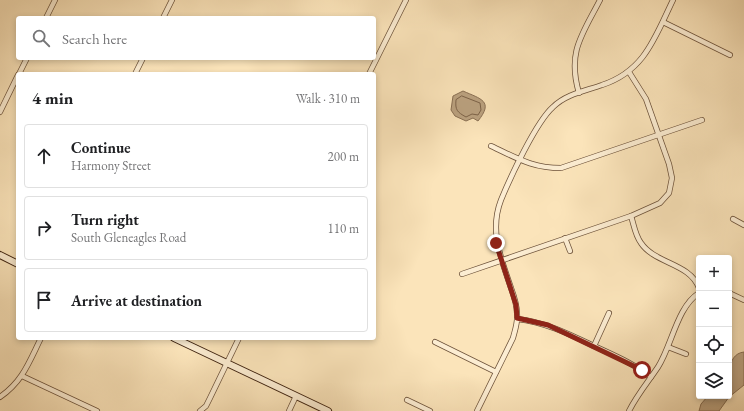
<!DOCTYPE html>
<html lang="en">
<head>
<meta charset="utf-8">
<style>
  :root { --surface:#fff; --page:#f2f2f2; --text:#202124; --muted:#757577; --line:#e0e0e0 }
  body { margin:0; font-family:"EB Garamond",serif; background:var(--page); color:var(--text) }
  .controls { position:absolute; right:12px; bottom:12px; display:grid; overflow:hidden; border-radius:4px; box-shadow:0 2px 6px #0003 }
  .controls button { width:36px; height:36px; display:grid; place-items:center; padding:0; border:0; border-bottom:1px solid var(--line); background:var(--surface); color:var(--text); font:20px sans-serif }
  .stop { position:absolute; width:12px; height:12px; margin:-9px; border:3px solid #8f2418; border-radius:50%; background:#fff }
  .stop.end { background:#8f2418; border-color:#fff; box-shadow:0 1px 4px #0008 }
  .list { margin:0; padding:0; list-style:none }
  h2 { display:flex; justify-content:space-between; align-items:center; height:52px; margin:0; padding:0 16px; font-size:17px }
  h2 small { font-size:13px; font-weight:400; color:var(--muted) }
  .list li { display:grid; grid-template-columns:26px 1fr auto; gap:12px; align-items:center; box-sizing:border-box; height:64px; margin:0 8px 8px; padding:0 8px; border:1px solid var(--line); border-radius:4px }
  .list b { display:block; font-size:15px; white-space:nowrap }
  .list p { margin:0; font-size:13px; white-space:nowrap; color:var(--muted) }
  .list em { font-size:13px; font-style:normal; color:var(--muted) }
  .icon { flex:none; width:22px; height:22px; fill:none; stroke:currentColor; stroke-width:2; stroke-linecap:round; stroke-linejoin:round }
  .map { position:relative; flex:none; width:744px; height:411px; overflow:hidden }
  .search { position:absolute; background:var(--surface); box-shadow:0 2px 6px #0003; left:16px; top:16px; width:360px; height:44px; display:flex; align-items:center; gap:10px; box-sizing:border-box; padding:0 14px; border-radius:4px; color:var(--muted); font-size:15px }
  .panel { position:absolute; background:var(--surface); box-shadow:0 2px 6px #0003; left:16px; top:72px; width:360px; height:268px; border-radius:4px }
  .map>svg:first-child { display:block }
</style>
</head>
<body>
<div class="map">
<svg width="744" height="411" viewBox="0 0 744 411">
  <rect width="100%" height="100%" fill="#fbe4ba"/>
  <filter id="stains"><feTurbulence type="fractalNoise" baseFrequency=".005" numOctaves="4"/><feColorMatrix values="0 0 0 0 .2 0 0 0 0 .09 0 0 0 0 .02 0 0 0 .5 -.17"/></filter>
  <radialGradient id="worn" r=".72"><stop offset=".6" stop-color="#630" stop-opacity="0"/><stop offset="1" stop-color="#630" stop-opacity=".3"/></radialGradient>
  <g fill="#bba280" stroke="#896f53">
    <path d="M463,91C481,99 494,101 478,121L473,118L466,121L455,116L451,110L453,96Z"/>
    <path d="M744,352V385L729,397L719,411H699L701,404L708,396H729C729,383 725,354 744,352Z"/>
  </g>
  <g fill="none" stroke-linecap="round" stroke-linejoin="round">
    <path stroke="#7c6248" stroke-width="1" d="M462,96L480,103L481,110L478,115L472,114L466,117C457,112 455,110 456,100Z"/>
    <defs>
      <g id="street">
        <polyline points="46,18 55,0"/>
        <polyline points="163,18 172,0"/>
        <polyline points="663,22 730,55"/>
        <polyline points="19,74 27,58"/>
        <polyline points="135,74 143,58"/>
        <polyline points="369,74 406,0"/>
        <path d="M579,93C567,52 582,35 600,0"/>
        <polyline points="0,112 18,75"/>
        <path d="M491,146C517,158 532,168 561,168L702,120"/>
        <path d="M631,216C634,225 635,235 641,243C655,264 690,263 699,288"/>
        <polyline points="733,219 744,225"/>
        <polyline points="565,238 570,251"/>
        <polyline points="462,274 631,216 660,203 669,193 672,178 669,164 646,99 629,72"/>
        <polyline points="729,293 744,300"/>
        <path d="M517,319C545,322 569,334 594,346C614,355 634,364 651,377"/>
        <polyline points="435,342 496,372"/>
        <polyline points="594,346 609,313"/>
        <polyline points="668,347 686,354"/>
        <polyline points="22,376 97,411"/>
        <path d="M0,397C23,381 29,362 41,338"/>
        <polyline points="407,400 430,411"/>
        <polyline points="200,411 206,406 210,398 239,338"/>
        <polyline points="289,411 296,396"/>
        <path d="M477,411L513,338C515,330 518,322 517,314C517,305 514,296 511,288C501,258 489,231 501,200C510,178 536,122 553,107C566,94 585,91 602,85C645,71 655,37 673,0"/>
        <path d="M629,411C637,395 648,382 658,367C672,345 677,307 699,293"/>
      </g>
      <g id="secondary">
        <polyline points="0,255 18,264"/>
        <polyline points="174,338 328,411"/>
      </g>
    </defs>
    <use href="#street" stroke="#6d523a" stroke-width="6"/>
    <use href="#secondary" stroke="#3e220f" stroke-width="8"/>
    <use href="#street" stroke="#fcedd2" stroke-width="4.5"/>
    <use href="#secondary" stroke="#fcedd2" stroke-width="6"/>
  </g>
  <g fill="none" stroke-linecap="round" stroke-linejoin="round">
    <polyline stroke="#8f2418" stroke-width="5" points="496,243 516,305 517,318 548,325 642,370"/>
  </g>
  <rect width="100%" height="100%" filter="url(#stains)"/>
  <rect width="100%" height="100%" fill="url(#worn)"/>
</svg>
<div class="controls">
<button>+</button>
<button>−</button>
<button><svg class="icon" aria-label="locate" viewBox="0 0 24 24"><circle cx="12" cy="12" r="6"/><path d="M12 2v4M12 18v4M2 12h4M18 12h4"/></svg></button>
<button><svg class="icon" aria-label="layers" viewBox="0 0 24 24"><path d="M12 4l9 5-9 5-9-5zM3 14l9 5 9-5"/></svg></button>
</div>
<div class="stop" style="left:642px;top:370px"></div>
<div class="stop end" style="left:496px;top:243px"></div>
<div class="search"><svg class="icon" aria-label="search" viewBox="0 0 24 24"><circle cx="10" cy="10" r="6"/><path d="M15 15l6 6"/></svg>Search here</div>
<section class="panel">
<h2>4 min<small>Walk · 310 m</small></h2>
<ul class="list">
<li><svg class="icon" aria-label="ahead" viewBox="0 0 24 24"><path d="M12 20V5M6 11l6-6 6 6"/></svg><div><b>Continue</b><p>Harmony Street</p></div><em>200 m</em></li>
<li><svg class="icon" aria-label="right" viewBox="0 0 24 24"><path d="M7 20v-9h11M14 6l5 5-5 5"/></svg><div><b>Turn right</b><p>South Gleneagles Road</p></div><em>110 m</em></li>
<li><svg class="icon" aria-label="arrive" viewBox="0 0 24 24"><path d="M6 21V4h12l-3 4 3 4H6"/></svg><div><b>Arrive at destination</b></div></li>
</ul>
</section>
</div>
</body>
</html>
